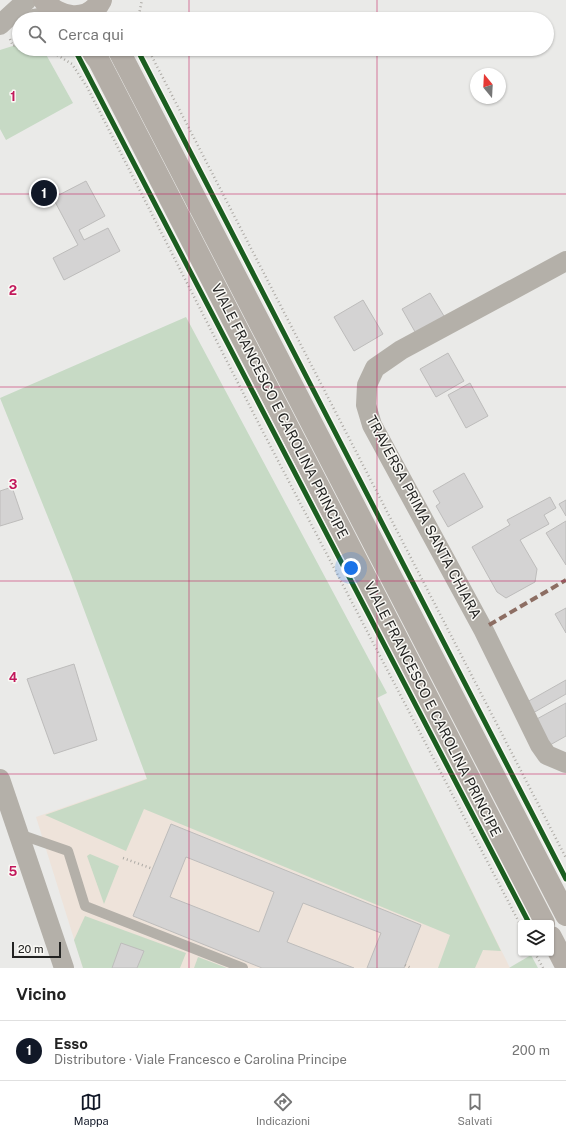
<!DOCTYPE html>
<html lang="it">
<head>
<meta charset="utf-8">
<style>
  :root { --surface:#fff; --page:#f6f6f6; --text:#222; --muted:#767676; --line:#e0e0e0; --accent:#111827 }
  body { margin:0; font-family:"Public Sans",sans-serif; background:var(--page); color:var(--text) }
  .controls { position:absolute; right:12px; bottom:12px; display:grid; overflow:hidden; border-radius:4px; box-shadow:0 1px 3px #0004 }
  .controls button { width:36px; height:36px; display:grid; place-items:center; padding:0; border:0; border-bottom:1px solid var(--line); background:var(--surface); color:var(--text); font:20px sans-serif }
  .compass { position:absolute; left:470px; top:68px; width:36px; height:36px; border-radius:50%; background:var(--surface); box-shadow:0 1px 3px #0004; rotate:342deg }
  .scale { position:absolute; left:12px; bottom:10px; width:49px; box-sizing:border-box; padding-left:4px; border:2px solid #232322; border-top:0; font-size:11px; line-height:14px; white-space:nowrap; color:#232322; -webkit-text-stroke:3px #f9f8f4; paint-order:stroke }
  .you { position:absolute; left:351px; top:568px; width:14px; height:14px; margin:-10px; border:3px solid #fff; border-radius:50%; background:#1a73e8; box-shadow:0 0 0 6px #1a73e833 }
  .badge { display:grid; place-items:center; width:26px; height:26px; border-radius:50%; background:var(--accent); color:#fff; font-size:13px; font-weight:700 }
  .pin { position:absolute; translate:-50% -50%; border:2px solid #fff; box-shadow:0 1px 4px #0006 }
  .list { margin:0; padding:0; list-style:none }
  h2 { display:flex; justify-content:space-between; align-items:center; height:52px; margin:0; padding:0 16px; font-size:17px }
  h2 small { font-size:13px; font-weight:400; color:var(--muted) }
  .list li { display:grid; grid-template-columns:26px 1fr auto; gap:12px; align-items:center; box-sizing:border-box; height:60px; padding:0 16px; border-top:1px solid var(--line) }
  .list b { display:block; font-size:15px; white-space:nowrap }
  .list p { margin:0; font-size:13px; white-space:nowrap; color:var(--muted) }
  .list em { font-size:13px; font-style:normal; color:var(--muted) }
  .icon { flex:none; width:22px; height:22px; fill:none; stroke:currentColor; stroke-width:2; stroke-linecap:round; stroke-linejoin:round }
  .map { position:relative; flex:none; width:566px; height:968px; overflow:hidden }
  .search { position:absolute; background:var(--surface); box-shadow:0 1px 3px #0004; left:12px; right:12px; top:12px; height:44px; display:flex; align-items:center; gap:10px; box-sizing:border-box; padding:0 14px; border-radius:22px; color:var(--muted); font-size:15px }
  .sheet { height:112px; background:var(--surface) }
  nav { display:flex; justify-content:space-around; align-items:center; box-sizing:border-box; height:56px; border-top:1px solid var(--line); background:var(--surface); font-size:11px; color:var(--muted) }
  nav a { display:grid; justify-items:center; gap:2px }
  nav .on { color:var(--accent) }
  .map>svg:first-child { display:block }
</style>
</head>
<body>
<div class="map">
<svg width="566" height="968" viewBox="0 0 566 968">
  <rect width="100%" height="100%" fill="#eaeae8"/>
  <polygon fill="#eee3da" points="377,698 510,968 83,968 36,817"/>
  <g fill="#c7dac5">
    <polygon points="19,44 19,49 43,49 73,103 6,140 0,129 0,50"/>
    <polygon points="186,317 387,693 377,698 501,951 483,950 475,968 438,968 450,935 144,809 126,851 45,815 147,779 70,572 0,398"/>
    <polygon points="90,854 119,866 104,904 87,856"/>
    <polygon points="85,916 186,953 180,968 83,968 74,940"/>
    <polygon points="531,955 538,968 509,968"/>
    <polygon points="198,957 227,968 194,968"/>
  </g>
  <g fill="#d4d3d3" stroke="#bdbcbb" fill-rule="evenodd">
    <polygon points="86,181 105,216 79,230 84,240 108,228 120,251 64,280 53,258 78,245 53,198"/>
    <polygon points="430,293 447,321 418,337 402,309"/>
    <polygon points="363,300 383,334 354,351 334,317"/>
    <polygon points="448,353 464,381 436,397 420,369"/>
    <polygon points="470,383 488,416 466,428 448,395"/>
    <polygon points="464,473 483,507 448,527 436,506 440,503 433,491"/>
    <polygon points="12,487 23,519 0,526 0,491"/>
    <polygon points="550,497 556,508 544,515 549,524 520,540 537,569 535,582 506,598 497,592 472,547 510,525 507,520"/>
    <polygon points="566,500 566,516 559,504"/>
    <polygon points="566,521 566,565 546,533"/>
    <polygon points="566,608 566,633 555,614"/>
    <polygon points="74,664 97,740 54,754 27,679"/>
    <polygon points="566,680 566,694 533,713 527,702"/>
    <polygon points="566,703 566,736 550,745 535,720"/>
    <path d="M171,824L421,925L404,968H367L381,933L303,903L287,942L354,968H262L133,916ZM186,857L274,892L259,932L170,897Z"/>
    <polygon points="121,943 144,951 137,968 112,968"/>
  </g>
  <g fill="none" stroke-linecap="round" stroke-linejoin="round">
    <g stroke="#adaaa5" stroke-width="2.5" stroke-dasharray="1 3" stroke-linecap="butt">
      <polyline points="138,19 142,0"/>
      <polyline points="10,39 13,46 19,44"/>
      <polyline points="47,49 72,64 87,87 262,430 521,926"/>
      <polyline points="148,49 566,858"/>
      <polyline points="123,858 153,869"/>
      <polyline points="535,953 543,968"/>
      <polyline points="405,965 411,968"/>
    </g>
    <polyline stroke="#b4b0a9" stroke-width="10" points="19,834 68,851 85,906 243,968"/>
    <g stroke="#b4b0a9" stroke-width="20">
      <polyline points="33,19 60,14"/>
      <polyline points="0,25 27,0"/>
      <polyline points="566,261 401,350 375,368 367,385 366,405 372,425 484,631 540,745 547,755 566,763"/>
      <polyline points="0,779 64,968"/>
    </g>
    <g stroke="#b4aea7" stroke-width="22">
      <path d="M44,0C57,19 89,24 101,0"/>
      <polyline points="90,49 99,61 544,923"/>
      <polyline points="118,49 566,915"/>
      <polyline points="551,937 566,966"/>
    </g>
    <polyline stroke="#8d6e63" stroke-width="4" stroke-dasharray="8 4" stroke-linecap="butt" points="489,625 566,580"/>
    <defs>
      <g id="cycleway">
        <polyline points="69,49 76,52 529,923"/>
        <polyline points="137,49 566,879"/>
      </g>
    </defs>
    <use href="#cycleway" stroke="#f9f8f4" stroke-width="8"/>
    <use href="#cycleway" stroke="#1b5e20" stroke-width="5"/>
  </g>
  <path fill="none" stroke="#c2185b" stroke-width="1" stroke-opacity="0.55" d="M189,0V19M377,0V19M189,49V968M377,49V968M0,194H566M0,387H566M0,581H566M0,774H566"/>
  <g text-anchor="middle" dominant-baseline="central" stroke-width="3" stroke-linejoin="round" paint-order="stroke">
    <g font-size="14" fill="#232322" stroke="#f9f8f4">
      <text transform="translate(280 411) rotate(63)">VIALE FRANCESCO E CAROLINA PRINCIPE</text>
      <text transform="translate(424 517) rotate(62)">TRAVERSA PRIMA SANTA CHIARA</text>
      <text transform="translate(433 709) rotate(63)">VIALE FRANCESCO E CAROLINA PRINCIPE</text>
    </g>
  </g>
  <g font-size="13" text-anchor="middle" font-weight="bold" fill="#c2185b" stroke="#f9f8f4" stroke-width="3" stroke-linejoin="round" paint-order="stroke">
    <text x="13" y="101">1</text>
    <text x="13" y="295">2</text>
    <text x="13" y="489">3</text>
    <text x="13" y="682">4</text>
    <text x="13" y="876">5</text>
  </g>
</svg>
<div class="controls">
<button><svg class="icon" aria-label="layers" viewBox="0 0 24 24"><path d="M12 4l9 5-9 5-9-5zM3 14l9 5 9-5"/></svg></button>
</div>
<svg class="compass" viewBox="-18 -18 36 36"><path d="M0-13l5 13h-10z" fill="#e53935"/><path d="M0 13l5-13h-10z" fill="#767676"/></svg>
<div class="scale">20 m</div>
<div class="you"></div>
<div class="pin badge" style="left:44px;top:193px">1</div>
<div class="search"><svg class="icon" aria-label="search" viewBox="0 0 24 24"><circle cx="10" cy="10" r="6"/><path d="M15 15l6 6"/></svg>Cerca qui</div>
</div>
<section class="sheet">
<h2>Vicino<small></small></h2>
<ul class="list">
<li><span class="badge">1</span><div><b>Esso</b><p>Distributore · Viale Francesco e Carolina Principe</p></div><em>200 m</em></li>
</ul>
</section>
<nav>
<a class="on"><svg class="icon" aria-label="map" viewBox="0 0 24 24"><path d="M3 6l6-2 6 2 6-2v14l-6 2-6-2-6 2zM9 4v14M15 6v14"/></svg>Mappa</a>
<a><svg class="icon" aria-label="directions" viewBox="0 0 24 24"><path d="M12 3l9 9-9 9-9-9zM9 14v-3h6M13 9l2 2-2 2"/></svg>Indicazioni</a>
<a><svg class="icon" aria-label="saved" viewBox="0 0 24 24"><path d="M7 4h10v16l-5-4-5 4z"/></svg>Salvati</a>
</nav>
</body>
</html>
